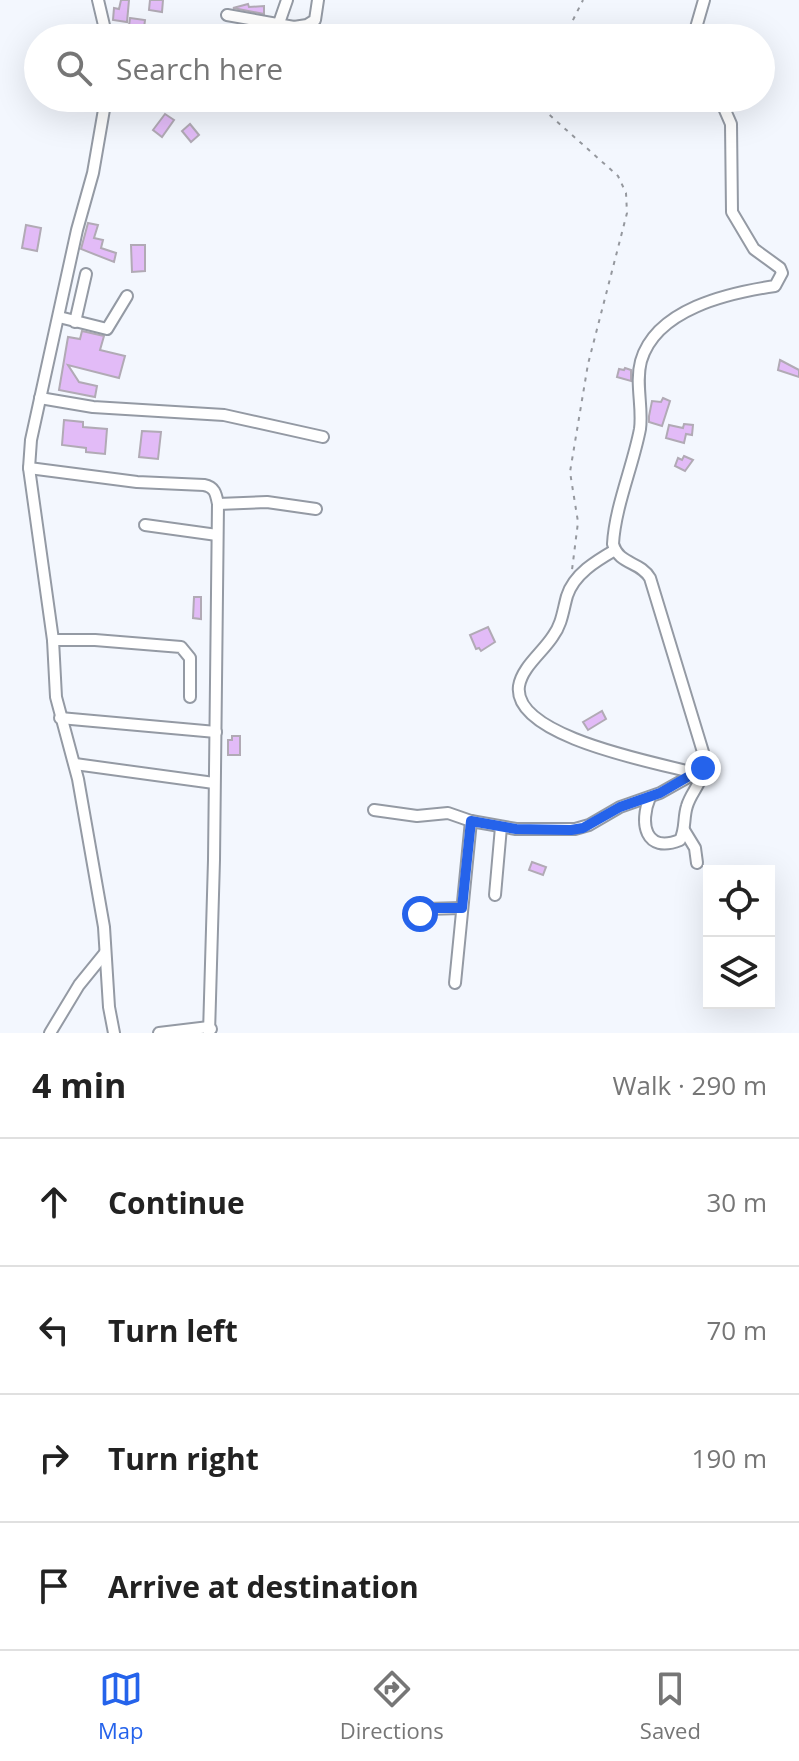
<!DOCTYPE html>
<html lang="en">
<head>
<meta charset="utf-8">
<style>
  :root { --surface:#fff; --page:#f6f6f6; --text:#222; --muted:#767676; --line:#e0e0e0; --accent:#2563eb }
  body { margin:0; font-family:"Open Sans",sans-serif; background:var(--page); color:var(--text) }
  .controls { position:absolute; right:24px; bottom:24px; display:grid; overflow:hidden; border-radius:0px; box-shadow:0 8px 32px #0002 }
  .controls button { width:72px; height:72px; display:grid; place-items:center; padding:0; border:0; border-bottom:2px solid var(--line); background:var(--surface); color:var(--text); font:40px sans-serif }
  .stop { position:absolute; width:24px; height:24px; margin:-18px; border:6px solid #2563eb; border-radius:50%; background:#fff }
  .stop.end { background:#2563eb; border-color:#fff; box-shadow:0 2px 8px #0008 }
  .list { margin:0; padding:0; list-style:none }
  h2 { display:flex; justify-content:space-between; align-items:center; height:104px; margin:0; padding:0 32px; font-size:34px }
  h2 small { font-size:26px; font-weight:400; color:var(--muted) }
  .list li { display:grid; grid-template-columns:52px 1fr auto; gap:24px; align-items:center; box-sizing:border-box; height:128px; padding:0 32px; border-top:2px solid var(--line) }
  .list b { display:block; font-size:30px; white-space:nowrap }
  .list em { font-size:26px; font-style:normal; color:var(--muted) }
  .icon { flex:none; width:44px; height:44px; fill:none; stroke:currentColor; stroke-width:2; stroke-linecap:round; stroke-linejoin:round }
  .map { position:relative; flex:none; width:799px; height:1033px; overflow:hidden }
  .search { position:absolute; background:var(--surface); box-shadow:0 8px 32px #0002; left:24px; right:24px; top:24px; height:88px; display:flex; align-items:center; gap:20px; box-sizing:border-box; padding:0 28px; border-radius:44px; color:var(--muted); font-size:30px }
  .sheet { height:616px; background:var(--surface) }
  nav { display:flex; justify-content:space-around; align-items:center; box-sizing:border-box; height:112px; border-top:2px solid var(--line); background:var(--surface); font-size:22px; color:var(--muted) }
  nav a { display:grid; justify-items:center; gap:4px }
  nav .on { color:var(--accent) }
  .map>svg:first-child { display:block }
</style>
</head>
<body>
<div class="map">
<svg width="799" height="1033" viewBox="0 0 799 1033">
  <rect width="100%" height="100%" fill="#f3f7fe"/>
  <g fill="#e2bbf7" stroke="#b1aab5" stroke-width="2">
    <polygon points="121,0 129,0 127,22 113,20 114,8 119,9"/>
    <polygon points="150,0 163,0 162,12 149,10"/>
    <polygon points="248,4 249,7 264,6 264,14 233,8"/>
    <polygon points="130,18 145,20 143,36 128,33"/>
    <polygon points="253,28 277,32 276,36 271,35 271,38 252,36"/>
    <polygon points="139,98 171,98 168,109"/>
    <polygon points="165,114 174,120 162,137 153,130"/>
    <polygon points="190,124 199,135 191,142 182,131"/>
    <polygon points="88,223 98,225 94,238 103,240 101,248 116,253 114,262 81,249"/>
    <polygon points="26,225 41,228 37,251 22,248"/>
    <polygon points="131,245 145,245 145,271 132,272"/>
    <polygon points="82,331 104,336 100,350 125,356 119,378 68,365 79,382 97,386 95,397 59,390 68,337 80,339"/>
    <polygon points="780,360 799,370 799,377 778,370"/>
    <polygon points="625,368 631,370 631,381 617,377 619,369 624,370"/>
    <polygon points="663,398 670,401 662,426 649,422 649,416 652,401 661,402"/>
    <polygon points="64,420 83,422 83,427 107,429 105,454 86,452 86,448 62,445"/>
    <polygon points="684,424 693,425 692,435 686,434 684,443 666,438 669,425 683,428"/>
    <polygon points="142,431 161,432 158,459 139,457"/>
    <polygon points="684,456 693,460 685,471 675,466 678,458 682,460"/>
    <polygon points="194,597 201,597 201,619 193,618"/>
    <polygon points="488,627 495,642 481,651 479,648 476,649 470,635"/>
    <polygon points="602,711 606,719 588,730 583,722"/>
    <polygon points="232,736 240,736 240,755 228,755 228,740 232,740"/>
    <polygon points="532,862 546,867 543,875 529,870"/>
  </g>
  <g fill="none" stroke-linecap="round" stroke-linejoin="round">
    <defs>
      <g id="minor">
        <polyline points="98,0 107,38"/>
        <polyline points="227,15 294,27 307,25 315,20 318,0"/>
        <polyline points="279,23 287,0"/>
        <polyline points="693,38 704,0"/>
        <polyline points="106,98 93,173 77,230 31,440 29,468 53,640 56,697 78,779 104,927 109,1007 114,1033"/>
        <polyline points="59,317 107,329 127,296"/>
        <polyline points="75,322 86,274"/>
        <polyline points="40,398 93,407 224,415 323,437"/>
        <path d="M29,468L137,482L204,485C215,487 216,494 218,504L214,860L209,1033"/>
        <polyline points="218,504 267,502 316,509"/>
        <polyline points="145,525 217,535"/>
        <path d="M615,550C596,561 574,574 567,596C563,610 562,624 553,636C543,652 522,667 519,686C512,737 658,763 695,773"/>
        <polyline points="53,640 95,640 181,647 190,658 190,697"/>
        <polyline points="60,718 216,732"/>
        <polyline points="75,764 214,783"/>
        <path d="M650,797C639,823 645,854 680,840C686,829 683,818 687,806C691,792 702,784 703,768"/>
        <path d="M374,810L417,816L448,813L471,821L516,829H575L589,825L620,807L660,793L701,770L705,765L703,752L650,578C640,561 619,565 613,544C615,507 633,466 640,429C643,407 635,383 641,361C656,309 728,293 775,286L782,273L780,268L754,249L732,212L731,124L724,108L715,98"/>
        <polyline points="684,830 695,848 697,863"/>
        <polyline points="495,895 501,827"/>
        <polyline points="418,923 420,914 425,909 462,908"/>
        <polyline points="455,983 471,821"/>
        <polyline points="50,1033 79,985 105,953"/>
        <polyline points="159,1033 209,1027 211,1029"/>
      </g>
    </defs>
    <use href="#minor" stroke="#949aa4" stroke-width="14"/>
    <g stroke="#95989e" stroke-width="2" stroke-dasharray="4 6" stroke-linecap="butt">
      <polyline points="564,38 583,0"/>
      <polyline points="541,98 544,110 618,176 626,193 627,213 588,364 570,472 578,522 572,570"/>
    </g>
    <use href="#minor" stroke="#fff" stroke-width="10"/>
  </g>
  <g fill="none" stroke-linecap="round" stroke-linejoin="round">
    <polyline stroke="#2563eb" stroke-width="10" points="420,914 428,908 462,908 471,821 516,829 571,830 583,828 620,807 660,793 703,768"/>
  </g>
</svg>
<div class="controls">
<button><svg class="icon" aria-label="locate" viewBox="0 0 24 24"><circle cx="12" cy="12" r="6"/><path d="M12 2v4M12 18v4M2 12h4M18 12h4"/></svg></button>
<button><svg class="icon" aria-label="layers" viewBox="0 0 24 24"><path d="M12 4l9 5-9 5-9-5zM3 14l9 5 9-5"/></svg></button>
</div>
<div class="stop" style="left:420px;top:914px"></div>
<div class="stop end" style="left:703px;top:768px"></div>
<div class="search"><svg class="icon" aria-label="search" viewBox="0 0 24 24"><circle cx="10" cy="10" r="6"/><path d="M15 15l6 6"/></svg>Search here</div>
</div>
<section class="sheet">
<h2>4 min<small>Walk · 290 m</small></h2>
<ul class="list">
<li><svg class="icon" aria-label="ahead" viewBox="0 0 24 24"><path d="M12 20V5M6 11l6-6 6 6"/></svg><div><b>Continue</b></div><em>30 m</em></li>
<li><svg class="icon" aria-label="left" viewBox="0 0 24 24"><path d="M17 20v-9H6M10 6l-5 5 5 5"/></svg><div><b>Turn left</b></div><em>70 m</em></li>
<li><svg class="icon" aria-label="right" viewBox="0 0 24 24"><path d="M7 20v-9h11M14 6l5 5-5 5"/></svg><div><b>Turn right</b></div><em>190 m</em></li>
<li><svg class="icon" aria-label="arrive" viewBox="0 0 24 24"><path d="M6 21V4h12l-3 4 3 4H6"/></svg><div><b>Arrive at destination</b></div></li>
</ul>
</section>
<nav>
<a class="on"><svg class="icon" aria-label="map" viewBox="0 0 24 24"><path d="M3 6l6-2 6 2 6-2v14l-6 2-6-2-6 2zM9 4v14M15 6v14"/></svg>Map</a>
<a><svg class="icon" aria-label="directions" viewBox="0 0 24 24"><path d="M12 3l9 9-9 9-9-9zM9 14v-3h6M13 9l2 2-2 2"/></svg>Directions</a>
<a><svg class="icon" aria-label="saved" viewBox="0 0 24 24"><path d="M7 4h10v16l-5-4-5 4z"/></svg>Saved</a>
</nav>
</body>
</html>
